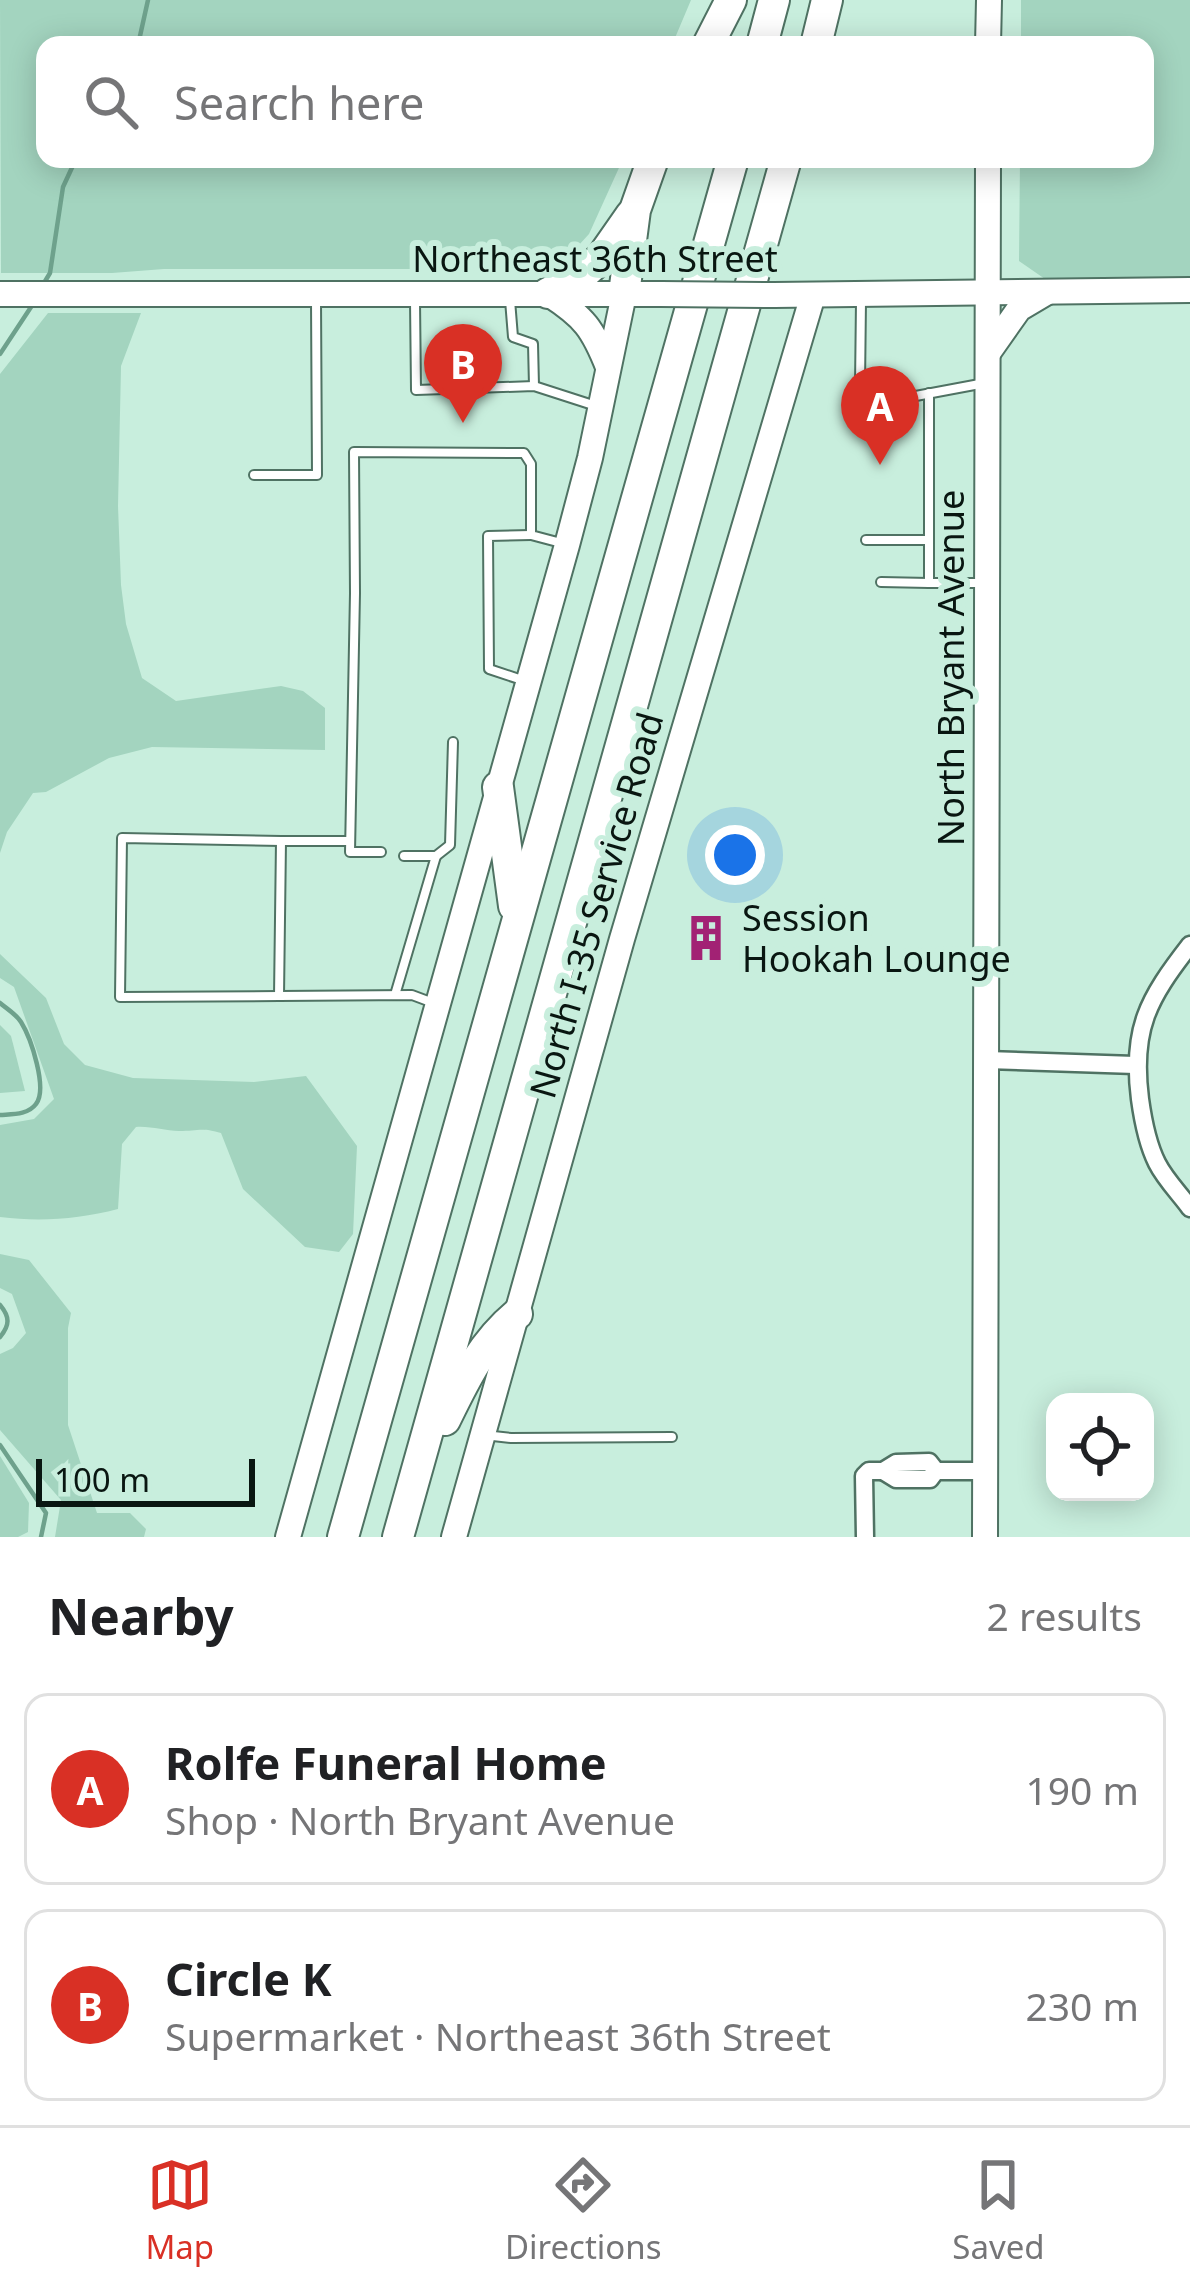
<!DOCTYPE html>
<html lang="en">
<head>
<meta charset="utf-8">
<style>
  :root { --surface:#fff; --page:#f6f6f6; --text:#202124; --muted:#757577; --line:#e0e0e0; --accent:#d93025 }
  body { margin:0; font-family:"Noto Sans",sans-serif; background:var(--page); color:var(--text) }
  .controls { position:absolute; right:36px; bottom:36px; display:grid; overflow:hidden; border-radius:24px; box-shadow:0 6px 30px #0003 }
  .controls button { width:108px; height:108px; display:grid; place-items:center; padding:0; border:0; border-bottom:3px solid var(--line); background:var(--surface); color:var(--text); font:60px sans-serif }
  .scale { position:absolute; left:36px; bottom:30px; width:219px; box-sizing:border-box; padding-left:12px; border:6px solid #091611; border-top:0; font-size:33px; line-height:42px; white-space:nowrap; color:#091611; -webkit-text-stroke:9px #c8eedd; paint-order:stroke }
  .you { position:absolute; left:735px; top:855px; width:42px; height:42px; margin:-30px; border:9px solid #fff; border-radius:50%; background:#1a73e8; box-shadow:0 0 0 18px #1a73e833 }
  .badge { display:grid; place-items:center; width:78px; height:78px; border-radius:50%; background:var(--accent); color:#fff; font-size:39px; font-weight:700 }
  .pin { position:absolute; translate:-50% -99px; filter:drop-shadow(0 3px 6px #0008) }
  .pin::after { content:''; position:absolute; top:63px; width:42px; height:36px; background:inherit; clip-path:polygon(0 0,100% 0,50% 100%) }
  .list { margin:0; padding:0; list-style:none }
  h2 { display:flex; justify-content:space-between; align-items:center; height:156px; margin:0; padding:0 48px; font-size:51px }
  h2 small { font-size:39px; font-weight:400; color:var(--muted) }
  .list li { display:grid; grid-template-columns:78px 1fr auto; gap:36px; align-items:center; box-sizing:border-box; height:192px; margin:0 24px 24px; padding:0 24px; border:3px solid var(--line); border-radius:24px }
  .list b { display:block; font-size:45px; white-space:nowrap }
  .list p { margin:0; font-size:39px; white-space:nowrap; color:var(--muted) }
  .list em { font-size:39px; font-style:normal; color:var(--muted) }
  .icon { flex:none; width:66px; height:66px; fill:none; stroke:currentColor; stroke-width:2; stroke-linecap:round; stroke-linejoin:round }
  .map { position:relative; flex:none; width:1190px; height:1537px; overflow:hidden }
  .search { position:absolute; background:var(--surface); box-shadow:0 6px 30px #0003; left:36px; right:36px; top:36px; height:132px; display:flex; align-items:center; gap:30px; box-sizing:border-box; padding:0 42px; border-radius:24px; color:var(--muted); font-size:45px }
  .sheet { height:588px; background:var(--surface) }
  nav { display:flex; justify-content:space-around; align-items:center; box-sizing:border-box; height:168px; border-top:3px solid var(--line); background:var(--surface); font-size:33px; color:var(--muted) }
  nav a { display:grid; justify-items:center; gap:6px }
  nav .on { color:var(--accent) }
  .map>svg:first-child { display:block }
</style>
</head>
<body>
<div class="map">
<svg width="1190" height="1537" viewBox="0 0 1190 1537">
  <rect width="100%" height="100%" fill="#c8eedd"/>
  <g fill="#a3d4bf">
    <polygon points="0,0 691,0 672,45 45,45 45,159 623,159 589,234 578,246 559,258 452,260 450,269 164,269 112,273 1,273"/>
    <polygon points="1021,0 1190,0 1190,277 1045,279 1019,261 1020,159 1145,159 1145,45 1021,45"/>
    <polygon points="48,313 141,313 121,366 118,506 121,585 126,624 142,678 176,701 281,686 303,691 325,708 325,750 152,747 109,758 46,792 33,793 7,832 0,853 0,374"/>
    <path d="M0,954L46,998L64,1044L85,1065L133,1078L254,1082L306,1076L357,1146L353,1234L339,1252L305,1247L243,1189L221,1133C202,1127 197,1131 179,1131C165,1131 151,1126 136,1127L122,1144L118,1209C79,1219 41,1222 0,1217V1125L34,1119L54,1099L14,987L0,978Z"/>
    <polygon points="0,1025 11,1036 25,1091 0,1093"/>
    <polygon points="0,1254 29,1260 71,1313 68,1328 68,1425 97,1513 130,1513 146,1529 144,1537 55,1537 61,1500 0,1430 0,1354 13,1348 26,1333 12,1294 0,1288"/>
    <polygon points="0,1456 29,1503 28,1532 18,1537 0,1537"/>
  </g>
  <g fill="none" stroke-linecap="round" stroke-linejoin="round">
    <g stroke="#6ea18c" stroke-width="4.5">
      <polyline points="138,45 148,0"/>
      <polyline points="44,283 50,273 63,187 76,159"/>
      <polyline points="0,354 33,304"/>
      <path d="M0,1003C7,1009 16,1014 21,1022C31,1038 48,1089 36,1104C28,1115 12,1114 0,1115"/>
      <path d="M0,1305C10,1317 10,1325 0,1337"/>
      <polyline points="0,1445 46,1513 41,1537"/>
    </g>
    <defs>
      <g id="lane">
        <polyline points="510,300 513,337 533,344 534,386"/>
        <polyline points="415,301 416,390 534,386 596,406"/>
        <path d="M861,301L860,385C867,399 873,401 889,401L985,383"/>
        <polyline points="929,393 929,583 984,583"/>
        <polyline points="254,475 317,475 316,300"/>
        <polyline points="866,540 929,540"/>
        <polyline points="881,582 929,583"/>
        <polyline points="525,681 489,669 488,536 531,535"/>
        <polyline points="350,841 281,841 279,996 412,995 436,1004"/>
        <polyline points="381,852 350,852 355,593 354,452 524,453 531,464 531,535 565,544"/>
        <polyline points="404,856 436,856 450,845 453,742"/>
        <polyline points="395,995 436,856"/>
        <polyline points="279,996 120,997 122,838 281,841"/>
        <polyline points="484,1435 511,1438 672,1437"/>
      </g>
      <g id="street">
        <path d="M1190,945C1148,999 1131,1029 1140,1099C1143,1121 1147,1143 1157,1163C1165,1179 1179,1193 1190,1208"/>
        <polyline points="987,1060 1135,1065"/>
        <polyline points="883,1471 896,1479 930,1479 936,1471 985,1471"/>
        <polyline points="865,1537 864,1476 869,1471 883,1471 896,1463 929,1462 936,1471"/>
      </g>
      <g id="secondary">
        <polyline points="988,45 989,0"/>
        <polyline points="0,294 661,294"/>
        <path d="M550,295C584,317 593,329 608,367"/>
        <polyline points="774,295 1190,290"/>
        <polyline points="988,353 1019,309 1046,293"/>
        <polyline points="288,1537 567,545 590,458 624,294"/>
        <polyline points="454,1537 622,939 813,295"/>
        <polyline points="985,1537 988,159"/>
      </g>
      <g id="highway">
        <polyline points="708,45 731,0"/>
        <polyline points="762,45 774,0"/>
        <polyline points="816,45 827,0"/>
        <polyline points="548,293 581,276 601,258 631,215"/>
        <polyline points="624,294 635,210 653,159"/>
        <polyline points="498,787 514,906"/>
        <path d="M445,1420C465,1379 482,1343 517,1314"/>
        <polyline points="343,1537 733,159"/>
        <polyline points="398,1537 786,159"/>
      </g>
    </defs>
    <use href="#lane" stroke="#4f7263" stroke-width="12"/>
    <use href="#street" stroke="#4f7263" stroke-width="21"/>
    <use href="#secondary" stroke="#4f7263" stroke-width="28"/>
    <use href="#highway" stroke="#4f7263" stroke-width="34"/>
    <use href="#lane" stroke="#fff" stroke-width="8"/>
    <use href="#street" stroke="#fff" stroke-width="16"/>
    <use href="#secondary" stroke="#fff" stroke-width="24"/>
    <use href="#highway" stroke="#fff" stroke-width="30"/>
    <defs>
      <polyline id="secondary-bridge" points="661,294 774,295"/>
    </defs>
    <use href="#secondary-bridge" stroke="#4f7263" stroke-width="28" stroke-linecap="butt"/>
    <use href="#secondary-bridge" stroke="#fff" stroke-width="24"/>
  </g>
  <defs>
    <symbol id="building-bare" viewBox="-9 -9 18 18"><path d="M-4-6H4V6H1V3H-1V6H-4ZM-2.5-4.3h1.7v1.8h-1.7ZM.8-4.3h1.7v1.8H.8ZM-2.5-1h1.7V.8h-1.7ZM.8-1h1.7V.8H.8Z" fill="#a22274" stroke="#c8eedd" stroke-width="2.5" paint-order="stroke"/></symbol>
  </defs>
  <g fill-rule="evenodd">
    <use href="#building-bare" x="673" y="905" width="66" height="66"/>
  </g>
  <g text-anchor="middle" dominant-baseline="central" stroke-width="12" stroke-linejoin="round" paint-order="stroke">
    <g font-size="36" fill="#091611" stroke="#c8eedd">
      <text x="595" y="258">Northeast 36th Street</text>
      <text transform="translate(950 668) rotate(-90)">North Bryant Avenue</text>
      <text transform="translate(596 905) rotate(-74)">North I-35 Service Road</text>
    </g>
    <g font-size="36" fill="#091611" stroke="#c8eedd" text-anchor="start">
      <text x="742" y="917">Session<tspan x="742" dy="41">Hookah Lounge</tspan></text>
    </g>
  </g>
</svg>
<div class="controls">
<button><svg class="icon" aria-label="locate" viewBox="0 0 24 24"><circle cx="12" cy="12" r="6"/><path d="M12 2v4M12 18v4M2 12h4M18 12h4"/></svg></button>
</div>
<div class="scale">100 m</div>
<div class="you"></div>
<div class="pin badge" style="left:880px;top:465px">A</div>
<div class="pin badge" style="left:463px;top:423px">B</div>
<div class="search"><svg class="icon" aria-label="search" viewBox="0 0 24 24"><circle cx="10" cy="10" r="6"/><path d="M15 15l6 6"/></svg>Search here</div>
</div>
<section class="sheet">
<h2>Nearby<small>2 results</small></h2>
<ul class="list">
<li><span class="badge">A</span><div><b>Rolfe Funeral Home</b><p>Shop · North Bryant Avenue</p></div><em>190 m</em></li>
<li><span class="badge">B</span><div><b>Circle K</b><p>Supermarket · Northeast 36th Street</p></div><em>230 m</em></li>
</ul>
</section>
<nav>
<a class="on"><svg class="icon" aria-label="map" viewBox="0 0 24 24"><path d="M3 6l6-2 6 2 6-2v14l-6 2-6-2-6 2zM9 4v14M15 6v14"/></svg>Map</a>
<a><svg class="icon" aria-label="directions" viewBox="0 0 24 24"><path d="M12 3l9 9-9 9-9-9zM9 14v-3h6M13 9l2 2-2 2"/></svg>Directions</a>
<a><svg class="icon" aria-label="saved" viewBox="0 0 24 24"><path d="M7 4h10v16l-5-4-5 4z"/></svg>Saved</a>
</nav>
</body>
</html>
